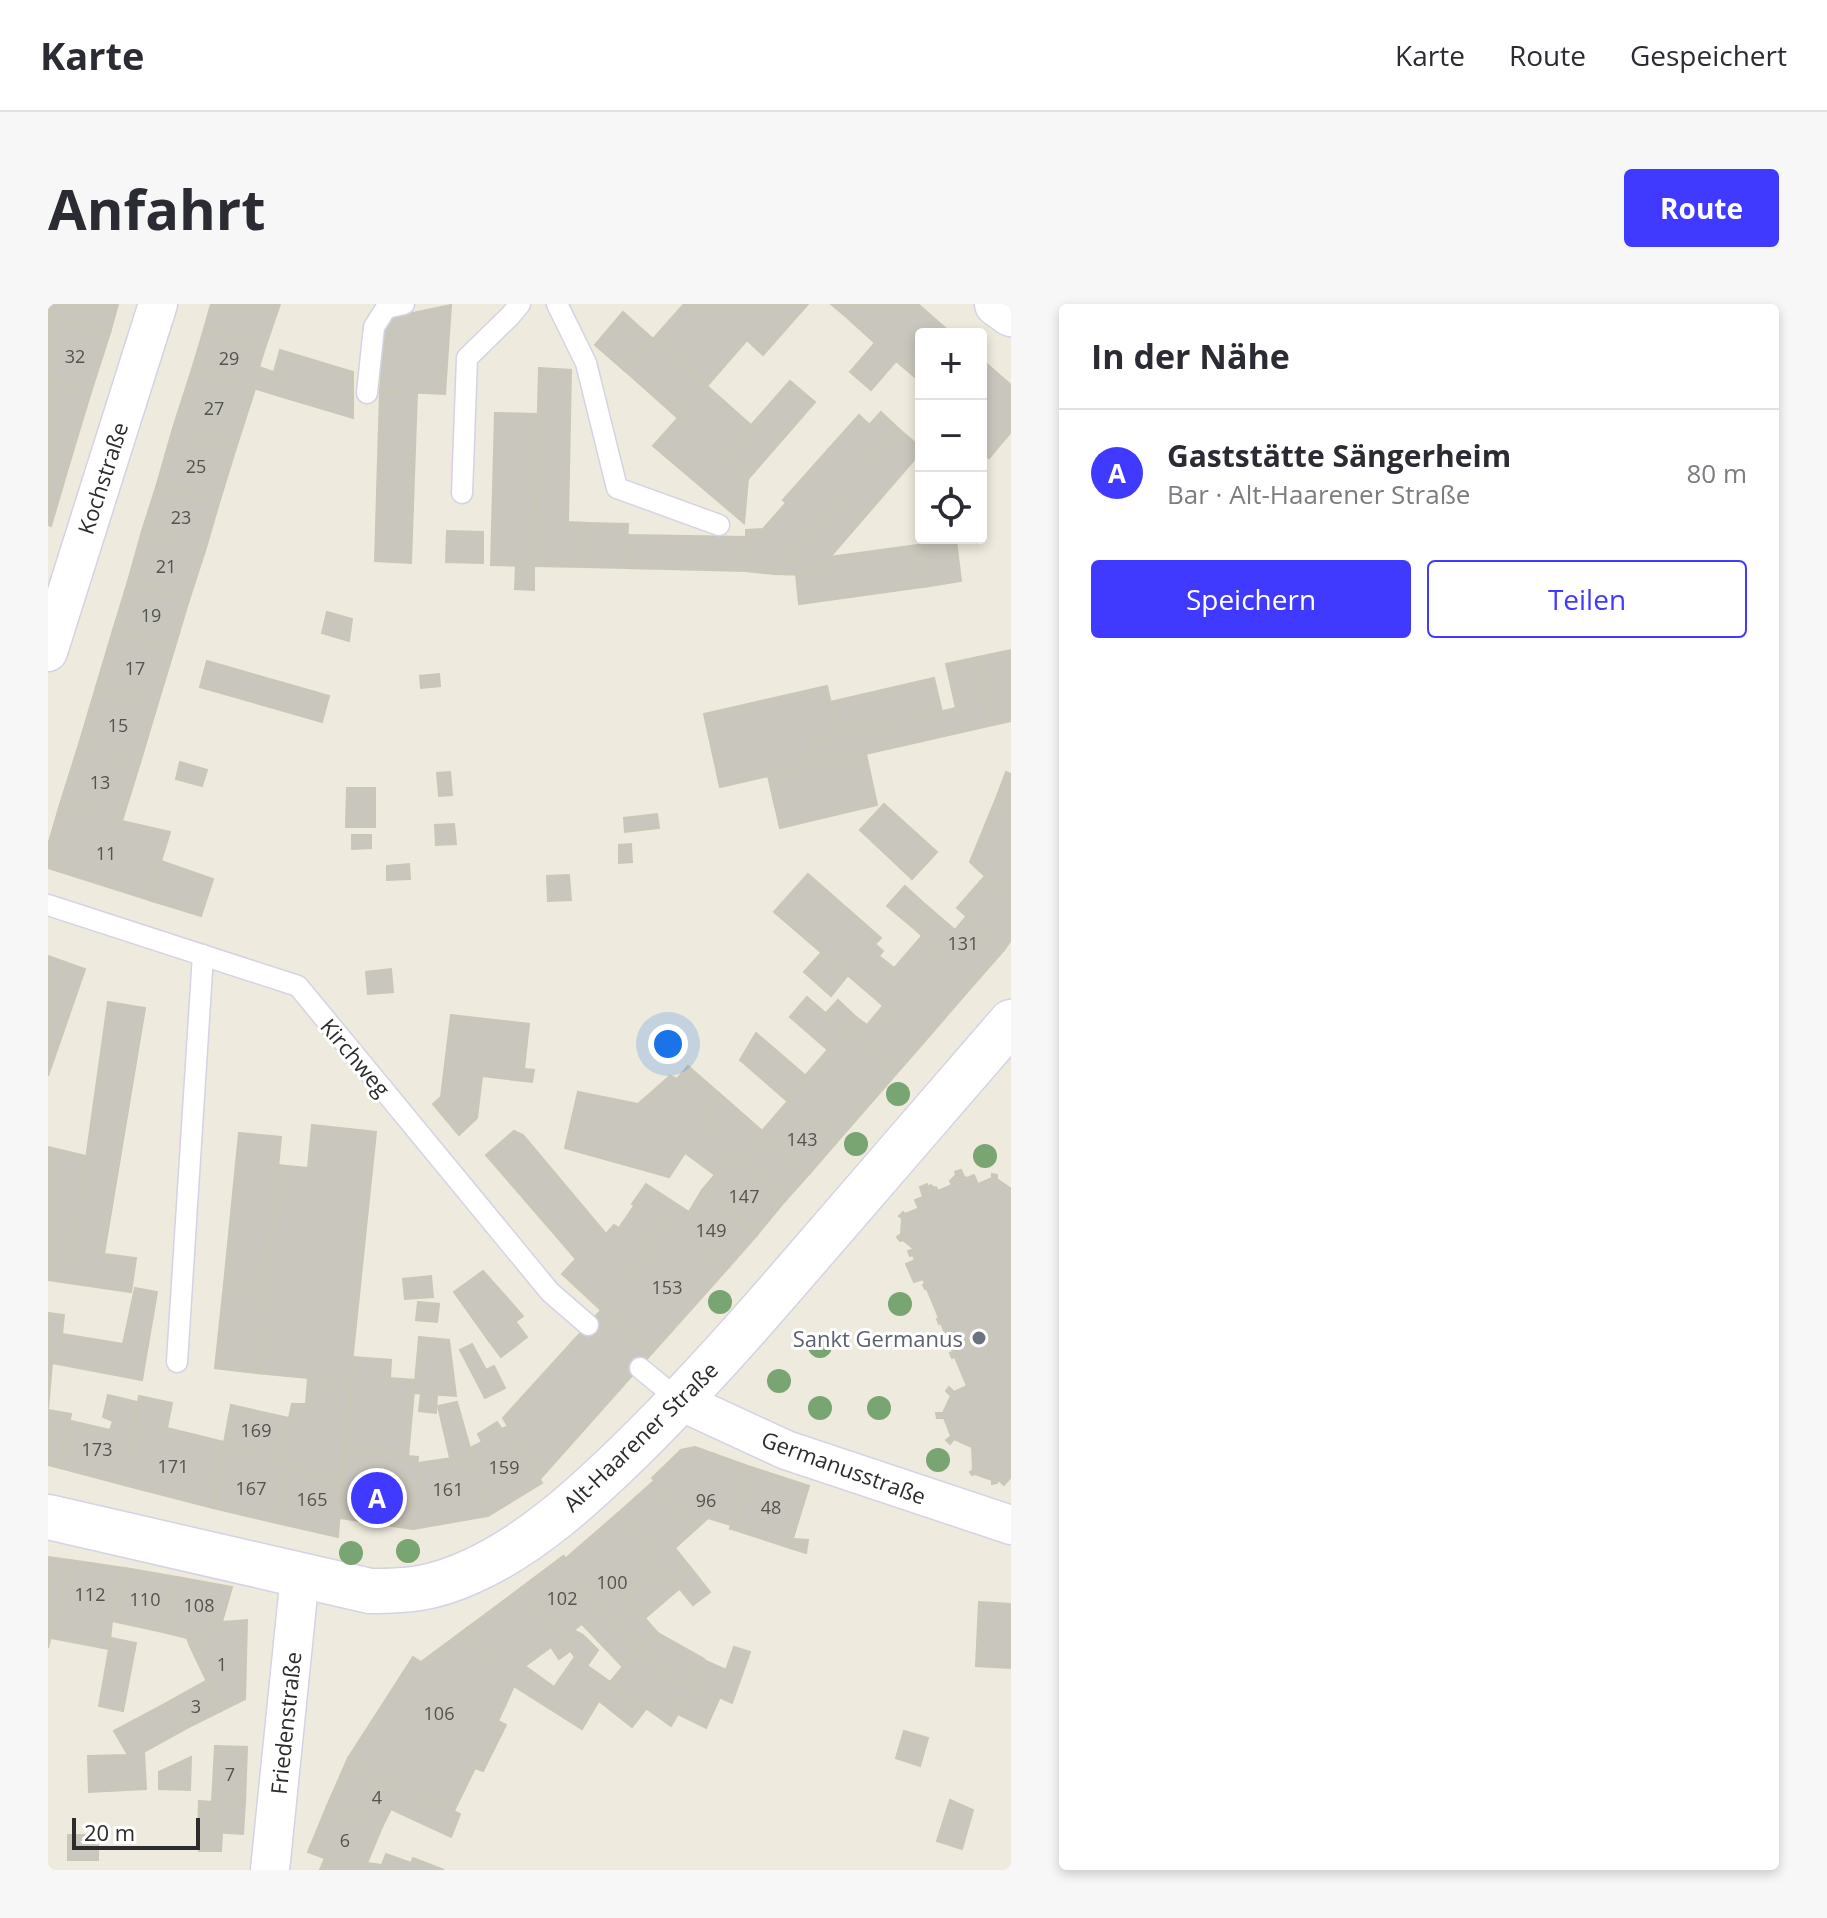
<!DOCTYPE html>
<html lang="de">
<head>
<meta charset="utf-8">
<style>
  :root { --surface:#fff; --page:#f7f7f7; --text:#2b2b33; --muted:#7c7c81; --line:#e1e1e2; --accent:#4039ff }
  body { margin:0; font-family:"Open Sans",sans-serif; background:var(--page); color:var(--text) }
  .controls { position:absolute; right:24px; top:24px; display:grid; overflow:hidden; border-radius:8px; box-shadow:0 4px 12px #0003 }
  .controls button { width:72px; height:72px; display:grid; place-items:center; padding:0; border:0; border-bottom:2px solid var(--line); background:var(--surface); color:var(--text); font:40px sans-serif }
  .scale { position:absolute; left:24px; bottom:20px; width:128px; box-sizing:border-box; padding-left:8px; border:4px solid #2c2c2c; border-top:0; font-size:22px; line-height:28px; white-space:nowrap; color:#2c2c2c; -webkit-text-stroke:6px #fff; paint-order:stroke }
  .you { position:absolute; left:620px; top:740px; width:28px; height:28px; margin:-20px; border:6px solid #fff; border-radius:50%; background:#1a73e8; box-shadow:0 0 0 12px #1a73e833 }
  .badge { display:grid; place-items:center; width:52px; height:52px; border-radius:50%; background:var(--accent); color:#fff; font-size:26px; font-weight:700 }
  .pin { position:absolute; translate:-50% -50%; border:4px solid #fff; box-shadow:0 2px 8px #0006 }
  .list { margin:0; padding:0; list-style:none }
  h2 { display:flex; justify-content:space-between; align-items:center; height:104px; margin:0; padding:0 32px; font-size:34px }
  h2 small { font-size:26px; font-weight:400; color:var(--muted) }
  .list li { display:grid; grid-template-columns:52px 1fr auto; gap:24px; align-items:center; box-sizing:border-box; height:128px; padding:0 32px; border-top:2px solid var(--line) }
  .list b { display:block; font-size:30px; white-space:nowrap }
  .list p { margin:0; font-size:26px; white-space:nowrap; color:var(--muted) }
  .list em { font-size:26px; font-style:normal; color:var(--muted) }
  .actions { display:flex; gap:16px; padding:24px 32px }
  .actions a { flex:1; padding:18px 0; border:2px solid var(--accent); border-radius:8px; text-align:center; font-size:28px; color:var(--accent) }
  .actions .main { background:var(--accent); color:#fff }
  .icon { flex:none; width:44px; height:44px; fill:none; stroke:currentColor; stroke-width:2; stroke-linecap:round; stroke-linejoin:round }
  .map { position:relative; flex:none; width:963px; height:1566px; overflow:hidden; border-radius:8px }
  header { display:flex; align-items:center; gap:48px; box-sizing:border-box; height:112px; padding:0 40px; background:var(--surface); border-bottom:2px solid var(--line) }
  header strong { font-size:38px }
  nav { display:flex; gap:44px; margin-inline-start:auto; font-size:28px }
  .intro { display:flex; align-items:center; justify-content:space-between; box-sizing:border-box; height:192px; padding:0 48px }
  h1 { margin:0; font-size:56px }
  .button { padding:20px 36px; border-radius:8px; background:var(--accent); color:#fff; font-size:28px; font-weight:700 }
  main { display:flex; gap:48px; padding:0 48px }
  aside { flex:1; background:var(--surface); border-radius:8px; box-shadow:0 4px 12px #0003 }
  .map>svg:first-child { display:block }
</style>
</head>
<body>
<header>
<strong>Karte</strong>
<nav><a>Karte</a><a>Route</a><a>Gespeichert</a></nav>
</header>
<div class="intro"><h1>Anfahrt</h1><a class="button">Route</a></div>
<main>
<div class="map">
<svg width="963" height="1566" viewBox="0 0 963 1566">
  <rect width="100%" height="100%" fill="#eeeadd"/>
  <g fill="#c9c7bd" stroke="#cac7b7" stroke-width="2">
    <polygon points="0,0 70,0 62,29 0,11"/>
    <polygon points="163,0 232,0 217,44 156,25"/>
    <polygon points="636,0 760,0 715,51 699,36 659,82 605,35"/>
    <polygon points="783,0 804,0 795,10"/>
    <polygon points="804,0 870,0 904,30 873,30 873,78 848,57 823,86 802,68 827,39 795,10"/>
    <polygon points="403,1 397,90 332,87 335,29 346,13"/>
    <polygon points="575,8 605,35 577,67 547,41"/>
    <polygon points="0,11 62,29 43,88 0,74"/>
    <polygon points="156,25 217,44 211,63 234,71 228,91 144,65"/>
    <polygon points="605,35 659,82 630,114 577,67"/>
    <polygon points="232,46 305,68 305,114 228,91 234,71 226,68"/>
    <polygon points="933,55 963,81 963,128 941,154 933,147"/>
    <polygon points="491,64 523,66 520,218 539,219 538,263 486,262"/>
    <polygon points="144,65 207,85 188,144 125,124"/>
    <polygon points="0,74 43,88 23,154 0,147"/>
    <polygon points="742,77 767,98 700,175 675,153"/>
    <polygon points="659,82 703,121 675,153 630,114"/>
    <polygon points="332,87 369,88 363,259 327,257"/>
    <polygon points="833,108 851,125 840,138 821,121"/>
    <polygon points="447,109 490,110 486,262 443,261"/>
    <polygon points="811,111 840,138 726,270 698,267 698,226 715,225 738,199 735,196"/>
    <polygon points="630,114 700,175 696,219 605,142"/>
    <polygon points="125,124 188,144 171,199 109,180"/>
    <polygon points="851,125 873,144 873,148 782,253 766,271 726,270"/>
    <polygon points="0,147 23,154 3,222 0,221"/>
    <polygon points="109,180 171,199 157,247 94,227"/>
    <polygon points="539,219 580,220 578,264 538,263"/>
    <polygon points="94,227 157,247 141,296 80,277"/>
    <polygon points="399,227 435,228 435,259 398,258"/>
    <polygon points="579,231 699,233 698,267 578,264"/>
    <polygon points="908,236 913,277 875,283 870,241"/>
    <polygon points="870,241 875,283 751,300 748,270 766,271 782,253"/>
    <polygon points="468,261 486,262 486,286 467,285"/>
    <polygon points="80,277 141,296 126,346 65,326"/>
    <polygon points="279,308 304,315 301,337 274,329"/>
    <polygon points="65,326 126,346 109,402 48,383"/>
    <polygon points="963,346 963,417 945,421 930,353"/>
    <polygon points="930,353 945,421 769,461 764,437 908,404 898,360"/>
    <polygon points="159,357 281,392 274,418 152,383"/>
    <polygon points="391,370 392,382 373,384 372,372"/>
    <polygon points="886,374 894,408 790,431 782,398"/>
    <polygon points="779,382 790,431 764,437 769,461 672,483 656,410"/>
    <polygon points="48,383 109,402 92,459 31,440"/>
    <polygon points="31,440 92,459 74,517 13,497"/>
    <polygon points="818,450 829,501 732,524 720,472"/>
    <polygon points="132,458 159,466 154,482 128,475"/>
    <polygon points="402,468 404,491 391,492 389,469"/>
    <polygon points="958,468 963,470 963,498 949,492"/>
    <polygon points="299,484 327,484 327,523 298,523"/>
    <polygon points="949,492 963,498 963,597 922,558"/>
    <polygon points="13,497 74,517 122,528 101,596 0,564 0,541"/>
    <polygon points="836,500 889,548 864,575 812,526"/>
    <polygon points="609,510 611,524 577,528 576,514"/>
    <polygon points="406,520 408,540 388,541 387,521"/>
    <polygon points="304,531 323,531 323,544 304,545"/>
    <polygon points="583,540 584,558 571,559 571,541"/>
    <polygon points="113,557 165,575 153,612 101,596"/>
    <polygon points="361,560 362,575 339,576 339,562"/>
    <polygon points="760,570 833,634 827,640 835,647 831,652 846,664 823,691 726,608"/>
    <polygon points="521,571 523,596 500,597 499,572"/>
    <polygon points="937,572 963,597 963,636 956,646 909,604"/>
    <polygon points="857,582 879,602 862,621 839,602"/>
    <polygon points="879,602 907,626 918,613 956,646 927,679 862,621"/>
    <polygon points="874,632 927,679 876,738 823,691"/>
    <polygon points="774,648 800,671 783,692 756,668"/>
    <polygon points="0,652 37,665 0,772"/>
    <polygon points="343,665 345,688 320,690 318,668"/>
    <polygon points="759,693 797,726 780,746 742,713"/>
    <polygon points="790,696 808,713 797,726 778,709"/>
    <polygon points="60,698 97,704 56,950 88,954 83,988 0,976 0,950 24,955"/>
    <polygon points="835,702 876,738 848,770 797,726 808,713 819,721"/>
    <polygon points="403,711 481,720 476,765 486,766 484,778 434,772 429,814 411,831 385,800 393,793"/>
    <polygon points="797,726 848,770 788,839 737,795"/>
    <polygon points="708,729 757,771 737,795 692,756"/>
    <polygon points="640,762 671,789 653,810 702,852 694,861 683,852 667,871 637,849 621,873 517,844 530,788 590,800 622,772 629,775"/>
    <polygon points="671,789 720,832 702,852 653,810"/>
    <polygon points="740,797 788,839 762,869 714,827"/>
    <polygon points="264,821 328,828 302,1078 209,1069 230,861 260,864"/>
    <polygon points="466,827 475,831 558,930 566,921 571,924 586,902 615,920 599,941 607,948 553,1006 514,970 528,955 438,851"/>
    <polygon points="191,829 233,833 218,985 176,980"/>
    <polygon points="720,832 762,869 737,897 694,861"/>
    <polygon points="0,843 38,852 24,955 0,950"/>
    <polygon points="683,852 737,897 709,931 654,886"/>
    <polygon points="913,866 916,873 919,874 926,871 929,878 928,881 944,874 944,870 949,871 949,875 963,885 963,1173 956,1181 949,1175 949,1179 944,1180 944,1176 927,1170 924,1171 922,1168 925,1166 924,1143 906,1135 902,1140 898,1136 903,1132 896,1114 889,1114 888,1109 895,1109 903,1092 898,1087 901,1083 906,1088 919,1082 907,1053 904,1054 902,1049 905,1048 893,1019 891,1020 889,1015 891,1014 879,985 877,985 875,981 877,980 875,975 866,978 858,960 867,956 865,951 862,952 860,947 866,945 855,936 852,937 849,933 853,930 854,914 851,912 855,908 857,910 872,904 870,903 867,896 875,893 872,883 879,880 880,883 883,881 886,884 888,883 890,887 904,881 902,877 908,871 907,868"/>
    <polygon points="598,880 641,908 654,886 709,931 681,963 584,900"/>
    <polygon points="615,920 681,963 605,1048 556,1003 607,948 599,941"/>
    <polygon points="435,967 475,1012 441,1037 406,988"/>
    <polygon points="383,972 385,993 357,995 355,975"/>
    <polygon points="176,980 218,985 209,1069 167,1064"/>
    <polygon points="87,984 109,988 94,1076 4,1059 0,1106 0,1009 16,1011 14,1030 75,1040"/>
    <polygon points="370,998 391,1000 389,1018 368,1016"/>
    <polygon points="556,1003 605,1048 492,1175 455,1114"/>
    <polygon points="467,1017 479,1033 453,1053 441,1037"/>
    <polygon points="371,1033 401,1036 408,1092 366,1089"/>
    <polygon points="424,1040 438,1066 446,1062 457,1084 437,1094 412,1046"/>
    <polygon points="305,1053 343,1056 342,1074 367,1076 360,1153 298,1147"/>
    <polygon points="260,1074 302,1078 294,1176 240,1164 241,1157 232,1155 244,1100 258,1100"/>
    <polygon points="373,1089 389,1090 388,1109 371,1107"/>
    <polygon points="60,1091 89,1098 76,1181 12,1164 23,1117 62,1126 65,1117 55,1113"/>
    <polygon points="91,1092 124,1099 119,1124 176,1138 165,1204 76,1181"/>
    <polygon points="409,1098 424,1151 402,1154 390,1102"/>
    <polygon points="183,1101 241,1114 232,1155 175,1144"/>
    <polygon points="0,1106 23,1110 12,1164 0,1161"/>
    <polygon points="449,1118 454,1125 460,1122 494,1179 440,1212 422,1144 434,1138 430,1130"/>
    <polygon points="647,1143 703,1163 684,1225 682,1225 683,1221 660,1214 649,1224 604,1174 633,1146"/>
    <polygon points="175,1144 241,1157 233,1220 165,1204"/>
    <polygon points="298,1147 370,1153 365,1225 291,1214"/>
    <polygon points="424,1151 440,1212 365,1225 369,1159"/>
    <polygon points="703,1163 761,1182 742,1244 684,1225"/>
    <polygon points="240,1164 294,1176 290,1233 233,1220"/>
    <polygon points="606,1177 649,1224 627,1244 643,1264 626,1278 570,1209"/>
    <polygon points="570,1209 612,1263 577,1292 610,1329 590,1344 570,1326 514,1253 516,1252 517,1255"/>
    <polygon points="745,1235 760,1236 758,1249 742,1244"/>
    <polygon points="0,1253 22,1256 0,1344"/>
    <polygon points="514,1253 553,1305 514,1335 474,1283"/>
    <polygon points="22,1256 77,1264 64,1317 61,1345 3,1334"/>
    <polygon points="612,1263 631,1285 596,1315 577,1292"/>
    <polygon points="77,1264 129,1273 115,1328 64,1317"/>
    <polygon points="643,1264 662,1288 645,1301 626,1278"/>
    <polygon points="129,1273 184,1283 174,1318 142,1342 139,1334 115,1328"/>
    <polygon points="474,1283 522,1347 511,1355 503,1343 477,1362 506,1383 527,1353 562,1378 534,1425 458,1377 419,1324"/>
    <polygon points="931,1298 963,1300 963,1364 928,1362"/>
    <polygon points="553,1305 570,1326 590,1344 574,1362 534,1320"/>
    <polygon points="199,1316 197,1395 173,1407 142,1342 174,1318"/>
    <polygon points="419,1324 458,1377 466,1382 450,1417 458,1421 435,1467 427,1464 406,1507 345,1479 340,1485 300,1454 365,1353 373,1358"/>
    <polygon points="526,1326 535,1331 550,1346 539,1362 527,1353 514,1335"/>
    <polygon points="610,1329 656,1355 642,1381 586,1349"/>
    <polygon points="63,1334 88,1339 75,1407 51,1402"/>
    <polygon points="686,1343 702,1348 684,1399 642,1380 656,1356 678,1366"/>
    <polygon points="586,1349 634,1378 646,1382 623,1422 562,1378"/>
    <polygon points="158,1377 173,1407 137,1425 122,1397"/>
    <polygon points="562,1378 598,1405 584,1423 551,1397"/>
    <polygon points="646,1382 672,1393 658,1424 630,1410"/>
    <polygon points="122,1397 137,1425 96,1448 98,1485 41,1488 40,1452 80,1451 66,1427"/>
    <polygon points="856,1427 880,1434 872,1462 848,1454"/>
    <polygon points="167,1442 199,1443 197,1499 164,1498"/>
    <polygon points="143,1453 142,1486 111,1485 111,1468"/>
    <polygon points="300,1454 340,1485 345,1479 412,1510 403,1533 343,1505 334,1523 279,1502"/>
    <polygon points="902,1496 925,1506 914,1545 889,1537"/>
    <polygon points="151,1497 164,1498 163,1528 150,1528"/>
    <polygon points="164,1498 197,1499 195,1530 163,1528"/>
    <polygon points="279,1502 334,1523 319,1559 334,1561 338,1550 363,1559 365,1554 396,1566 308,1566 260,1548"/>
    <polygon points="152,1528 174,1529 173,1547 151,1547"/>
    <rect x="20" y="1531" width="30" height="25"/>
    <polygon points="277,1554 308,1566 272,1566"/>
  </g>
  <g fill="none" stroke-linecap="round" stroke-linejoin="round">
    <defs>
      <g id="service">
        <polyline points="509,0 538,59 569,184 671,221"/>
        <polyline points="319,89 326,23 338,4 356,0"/>
        <polyline points="414,189 419,54 462,12 472,0"/>
        <polyline points="0,601 250,682 502,988 540,1021"/>
        <polyline points="129,1058 155,651"/>
        <polyline points="592,1064 632,1097"/>
      </g>
      <g id="minor">
        <polyline points="0,348 110,0"/>
        <polyline points="632,1097 738,1146 963,1221"/>
        <polyline points="222,1566 252,1271"/>
      </g>
      <g id="secondary">
        <polyline points="949,0 963,10"/>
        <path d="M0,1213L322,1287C362,1287 384,1285 422,1268C483,1241 537,1191 585,1144C640,1090 691,1033 741,975C815,889 889,804 963,718"/>
      </g>
    </defs>
    <use href="#service" stroke="#d3d3e5" stroke-width="23"/>
    <use href="#minor" stroke="#d3d3e5" stroke-width="41"/>
    <use href="#secondary" stroke="#d3d3e5" stroke-width="47"/>
    <use href="#service" stroke="#fff" stroke-width="20"/>
    <use href="#minor" stroke="#fff" stroke-width="38"/>
    <use href="#secondary" stroke="#fff" stroke-width="44"/>
  </g>
  <g fill="#78a571">
    <circle cx="850" cy="790" r="12"/>
    <circle cx="808" cy="840" r="12"/>
    <circle cx="937" cy="852" r="12"/>
    <circle cx="672" cy="998" r="12"/>
    <circle cx="852" cy="1000" r="12"/>
    <circle cx="772" cy="1042" r="12"/>
    <circle cx="731" cy="1077" r="12"/>
    <circle cx="772" cy="1104" r="12"/>
    <circle cx="831" cy="1104" r="12"/>
    <circle cx="890" cy="1156" r="12"/>
    <circle cx="360" cy="1247" r="12"/>
    <circle cx="303" cy="1249" r="12"/>
  </g>
  <circle fill="#6b7280" stroke="#fff" stroke-width="3" cx="931" cy="1034" r="8"/>
  <g text-anchor="middle" dominant-baseline="central" stroke-width="6" stroke-linejoin="round" paint-order="stroke">
    <g font-size="18" fill="#535350">
      <text x="27" y="52">32</text>
      <text x="181" y="54">29</text>
      <text x="166" y="104">27</text>
      <text x="148" y="162">25</text>
      <text x="133" y="213">23</text>
      <text x="118" y="262">21</text>
      <text x="103" y="311">19</text>
      <text x="87" y="364">17</text>
      <text x="70" y="421">15</text>
      <text x="52" y="478">13</text>
      <text x="58" y="549">11</text>
      <text x="915" y="639">131</text>
      <text x="754" y="835">143</text>
      <text x="696" y="892">147</text>
      <text x="663" y="926">149</text>
      <text x="619" y="983">153</text>
      <text x="208" y="1126">169</text>
      <text x="49" y="1145">173</text>
      <text x="125" y="1162">171</text>
      <text x="456" y="1163">159</text>
      <text x="203" y="1184">167</text>
      <text x="400" y="1185">161</text>
      <text x="264" y="1195">165</text>
      <text x="658" y="1196">96</text>
      <text x="723" y="1203">48</text>
      <text x="564" y="1278">100</text>
      <text x="42" y="1290">112</text>
      <text x="514" y="1294">102</text>
      <text x="97" y="1295">110</text>
      <text x="151" y="1301">108</text>
      <text x="174" y="1360">1</text>
      <text x="148" y="1402">3</text>
      <text x="391" y="1409">106</text>
      <text x="182" y="1470">7</text>
      <text x="329" y="1493">4</text>
      <text x="297" y="1536">6</text>
    </g>
    <g font-size="22" fill="#2c2c2c" stroke="#fff">
      <text transform="translate(54 174) rotate(-72)">Kochstraße</text>
      <text transform="translate(308 753) rotate(50)">Kirchweg</text>
      <text transform="translate(592 1132) rotate(-44)">Alt-Haarener Straße</text>
      <text transform="translate(796 1163) rotate(20)">Germanusstraße</text>
      <text transform="translate(237 1419) rotate(-84)">Friedenstraße</text>
    </g>
    <g font-size="22" fill="#5b616d" stroke="#fff" text-anchor="end">
      <text x="915" y="1034">Sankt Germanus</text>
    </g>
  </g>
</svg>
<div class="controls">
<button>+</button>
<button>−</button>
<button><svg class="icon" aria-label="locate" viewBox="0 0 24 24"><circle cx="12" cy="12" r="6"/><path d="M12 2v4M12 18v4M2 12h4M18 12h4"/></svg></button>
</div>
<div class="scale">20 m</div>
<div class="you"></div>
<div class="pin badge" style="left:329px;top:1194px">A</div>
</div>
<aside>
<h2>In der Nähe<small></small></h2>
<ul class="list">
<li><span class="badge">A</span><div><b>Gaststätte Sängerheim</b><p>Bar · Alt-Haarener Straße</p></div><em>80 m</em></li>
</ul>
<div class="actions"><a class="main">Speichern</a><a>Teilen</a></div>
</aside>
</main>
</body>
</html>
